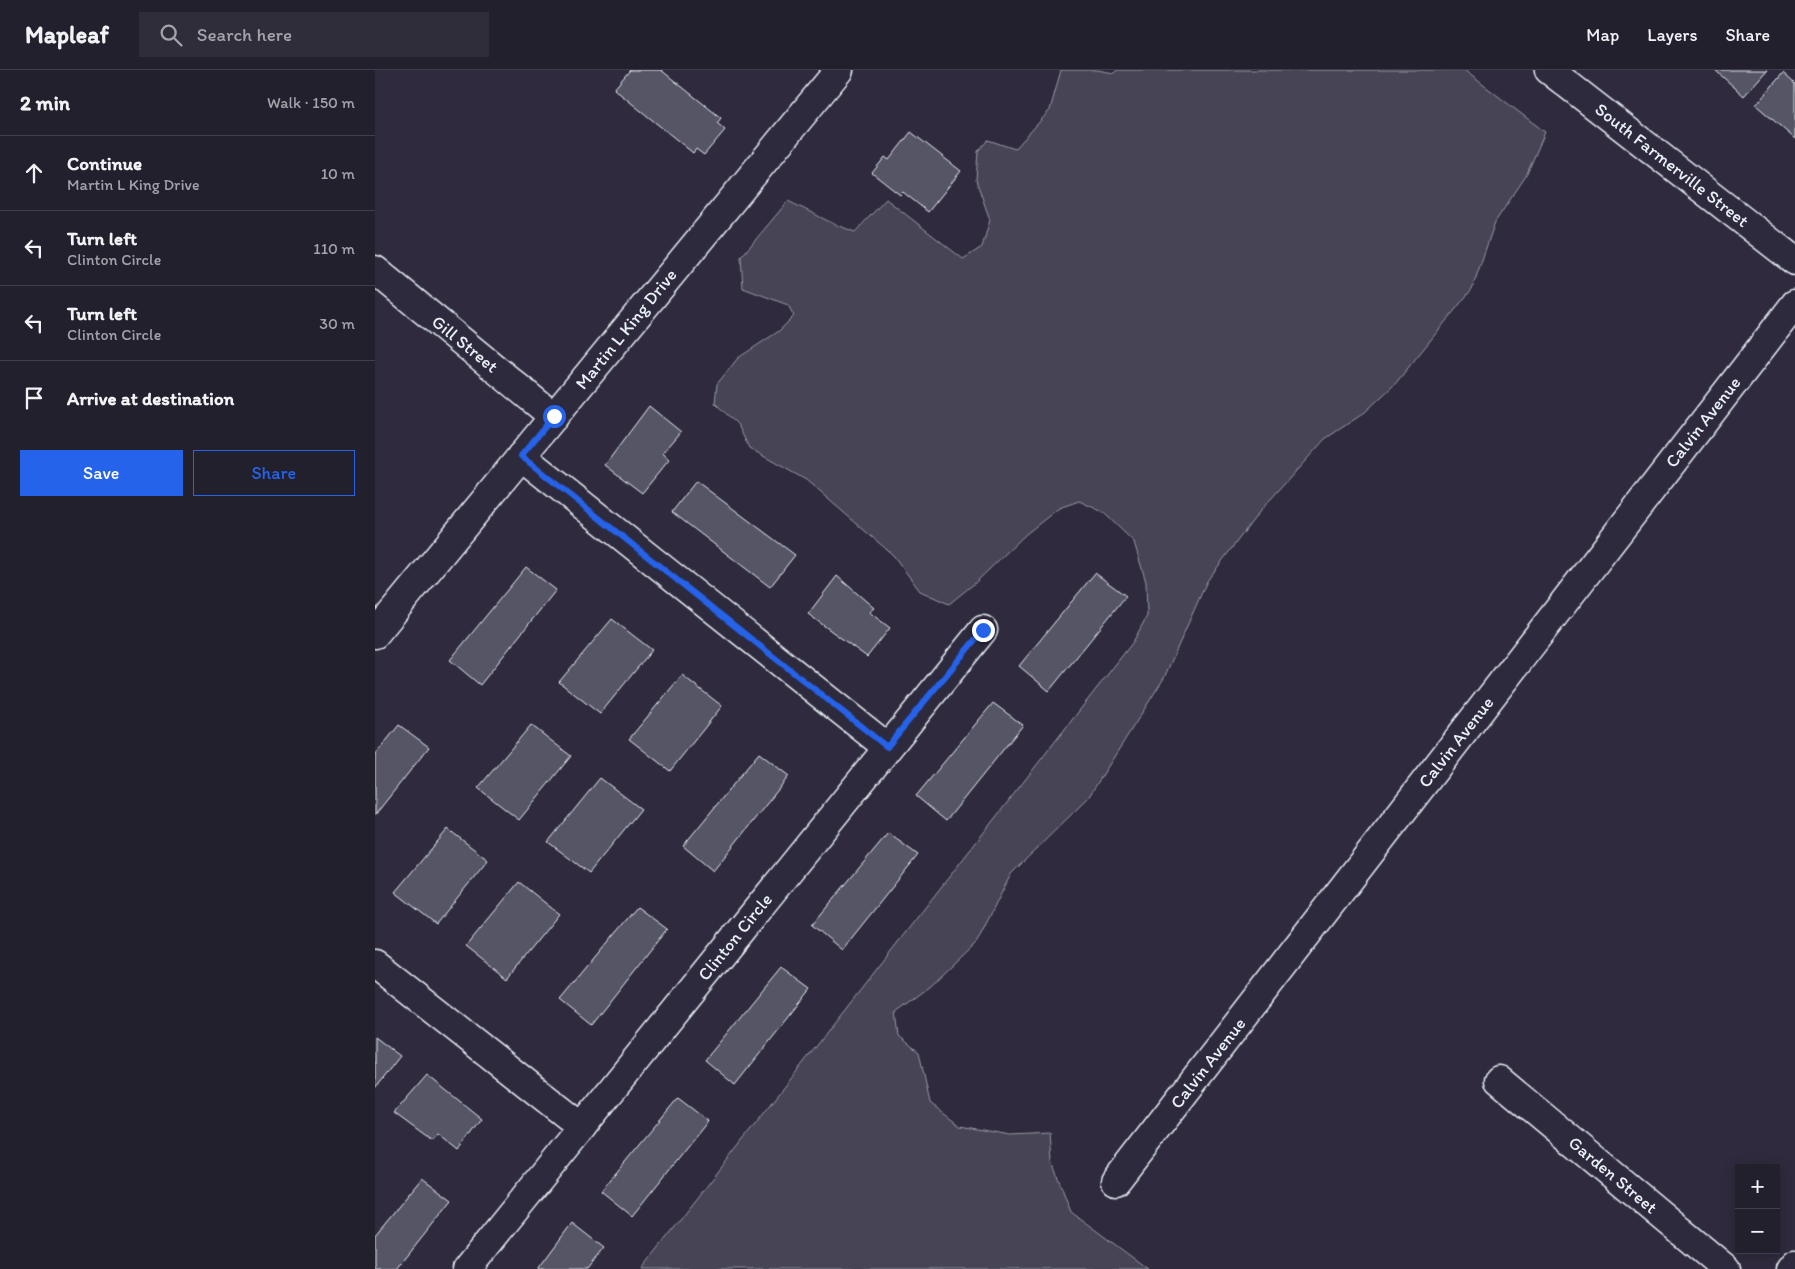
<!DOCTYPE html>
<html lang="en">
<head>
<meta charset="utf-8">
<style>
  :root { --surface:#23202e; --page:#2f2d3a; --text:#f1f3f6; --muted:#a3a3aa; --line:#403e4a; --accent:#2563eb }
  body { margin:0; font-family:Itim,sans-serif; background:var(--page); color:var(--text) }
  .controls { position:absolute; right:15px; bottom:15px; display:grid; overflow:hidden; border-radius:0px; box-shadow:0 2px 12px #0003 }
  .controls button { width:45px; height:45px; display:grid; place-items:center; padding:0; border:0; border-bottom:1px solid var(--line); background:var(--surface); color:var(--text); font:25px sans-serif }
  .stop { position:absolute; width:15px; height:15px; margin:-11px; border:4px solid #2563eb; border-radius:50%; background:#fff }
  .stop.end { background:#2563eb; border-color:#fff; box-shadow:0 1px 5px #0008 }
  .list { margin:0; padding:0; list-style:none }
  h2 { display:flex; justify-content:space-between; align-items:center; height:65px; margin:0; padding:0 20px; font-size:21px }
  h2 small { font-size:16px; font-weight:400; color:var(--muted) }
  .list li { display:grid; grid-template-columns:32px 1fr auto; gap:15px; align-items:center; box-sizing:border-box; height:75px; padding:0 20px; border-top:1px solid var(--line) }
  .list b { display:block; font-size:19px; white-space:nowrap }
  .list p { margin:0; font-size:16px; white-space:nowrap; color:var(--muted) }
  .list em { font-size:16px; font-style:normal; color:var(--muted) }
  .actions { display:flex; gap:10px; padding:15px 20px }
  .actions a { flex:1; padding:11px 0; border:1px solid var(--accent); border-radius:0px; text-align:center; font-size:18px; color:var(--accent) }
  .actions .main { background:var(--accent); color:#fff }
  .icon { flex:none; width:28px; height:28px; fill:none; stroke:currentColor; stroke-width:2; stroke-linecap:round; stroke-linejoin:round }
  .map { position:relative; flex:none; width:1420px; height:1199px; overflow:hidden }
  header { display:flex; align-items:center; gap:30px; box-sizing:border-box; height:70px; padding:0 25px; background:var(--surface); border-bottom:1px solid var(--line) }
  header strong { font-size:24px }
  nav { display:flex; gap:28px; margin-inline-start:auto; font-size:18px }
  .search { width:350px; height:45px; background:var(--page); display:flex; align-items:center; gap:12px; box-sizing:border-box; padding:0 18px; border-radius:0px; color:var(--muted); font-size:19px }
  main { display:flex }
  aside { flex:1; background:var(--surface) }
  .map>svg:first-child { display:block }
</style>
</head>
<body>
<header>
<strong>Mapleaf</strong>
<div class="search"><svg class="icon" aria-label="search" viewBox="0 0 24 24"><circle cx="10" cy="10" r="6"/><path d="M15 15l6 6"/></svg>Search here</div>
<nav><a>Map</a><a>Layers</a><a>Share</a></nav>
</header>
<main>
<aside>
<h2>2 min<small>Walk · 150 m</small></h2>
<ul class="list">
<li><svg class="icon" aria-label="ahead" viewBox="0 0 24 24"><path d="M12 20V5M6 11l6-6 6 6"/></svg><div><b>Continue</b><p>Martin L King Drive</p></div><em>10 m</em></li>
<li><svg class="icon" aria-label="left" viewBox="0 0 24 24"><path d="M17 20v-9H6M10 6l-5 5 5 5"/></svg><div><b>Turn left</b><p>Clinton Circle</p></div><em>110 m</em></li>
<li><svg class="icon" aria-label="left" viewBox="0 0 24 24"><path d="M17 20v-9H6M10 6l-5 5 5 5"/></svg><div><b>Turn left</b><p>Clinton Circle</p></div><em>30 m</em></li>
<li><svg class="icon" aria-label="arrive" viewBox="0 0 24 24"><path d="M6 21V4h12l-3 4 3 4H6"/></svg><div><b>Arrive at destination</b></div></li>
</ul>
<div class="actions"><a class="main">Save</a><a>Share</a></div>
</aside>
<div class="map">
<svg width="1420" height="1199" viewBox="0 0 1420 1199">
  <rect width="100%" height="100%" fill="#2f2a3d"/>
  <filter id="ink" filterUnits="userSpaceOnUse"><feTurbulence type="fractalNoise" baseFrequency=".02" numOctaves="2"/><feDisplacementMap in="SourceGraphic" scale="10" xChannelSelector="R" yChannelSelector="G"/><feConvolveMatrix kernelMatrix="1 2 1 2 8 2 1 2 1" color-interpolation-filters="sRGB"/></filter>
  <g filter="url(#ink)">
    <polygon fill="#464455" stroke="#979aa6" points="686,0 722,0 739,3 742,0 1089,0 1170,62 1151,106 1120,152 1097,219 1020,314 989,343 950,369 885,441 832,511 789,608 713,728 636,804 602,872 556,916 521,942 524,966 544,982 555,1033 585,1056 635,1065 675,1063 677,1092 696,1142 773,1199 267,1199 758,572 772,546 771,512 759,472 728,442 704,431 684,438 651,464 600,513 574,534 545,521 518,485 431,410 374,378 363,355 340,333 342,314 363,288 404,261 419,246 413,235 368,218 366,187 413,131 459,154 480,162 511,129 588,189 607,177 615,150 601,110 603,81 613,70 640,79 675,40"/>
    <g fill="#575565" stroke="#e8f1f8">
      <polygon points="255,0 286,0 346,48 342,53 350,60 329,85 321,79 318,83 239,19"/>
      <polygon points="1340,0 1392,0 1369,26"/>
      <polygon points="1408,3 1420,14 1420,69 1381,35"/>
      <polygon points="536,62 586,101 553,142 528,122 525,125 497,103 510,87 514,90"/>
      <polygon points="274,336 306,362 288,383 294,390 267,423 230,395"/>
      <polygon points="321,411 420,485 395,517 297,442"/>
      <polygon points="151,497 181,520 105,615 75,590"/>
      <polygon points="720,503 751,526 674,621 644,596"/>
      <polygon points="462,506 499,538 494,542 515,558 492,587 433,544"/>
      <polygon points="237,549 277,580 225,644 184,612"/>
      <polygon points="307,605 347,636 295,701 254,669"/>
      <polygon points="618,633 648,655 571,751 541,726"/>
      <polygon points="24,655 54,677 0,745 0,685"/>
      <polygon points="156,655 196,686 144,750 103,718"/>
      <polygon points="384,683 414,706 338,801 308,776"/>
      <polygon points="225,708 266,739 214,803 173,772"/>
      <polygon points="73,759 113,790 61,854 20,822"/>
      <polygon points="513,763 543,785 467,880 437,855"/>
      <polygon points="144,812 184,844 132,908 91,876"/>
      <polygon points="262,837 292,859 216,955 185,930"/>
      <polygon points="406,897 436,919 360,1015 330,990"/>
      <polygon points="0,967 25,986 0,1018"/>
      <polygon points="52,1005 107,1049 84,1081 63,1064 57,1071 19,1043"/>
      <polygon points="303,1028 333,1051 257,1146 226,1121"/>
      <polygon points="47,1108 77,1130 22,1199 0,1199 0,1165"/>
      <polygon points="197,1153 229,1178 212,1199 163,1199"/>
    </g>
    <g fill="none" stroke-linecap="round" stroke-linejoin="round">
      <defs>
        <g id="minor">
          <polyline points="0,200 179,347"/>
          <polyline points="146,386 512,677"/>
          <polyline points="0,894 207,1057"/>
          <polyline points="1124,1010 1351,1199"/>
          <polyline points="741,1111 1420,234"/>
          <polyline points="92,1199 608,560"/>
          <polyline points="1416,1199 1420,1194"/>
        </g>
        <g id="secondary">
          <polyline points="1174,0 1420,191"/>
          <polyline points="0,564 464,0"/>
        </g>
      </defs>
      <use href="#minor" stroke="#e8f1f8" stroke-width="31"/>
      <use href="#secondary" stroke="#e8f1f8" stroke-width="31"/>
      <use href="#minor" stroke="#2f2a3d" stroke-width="28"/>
      <use href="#secondary" stroke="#2f2a3d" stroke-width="28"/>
    </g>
  </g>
  <g fill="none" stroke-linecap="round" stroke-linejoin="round" filter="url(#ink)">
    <polyline stroke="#2563eb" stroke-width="6" points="179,346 146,386 512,677 608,560"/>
  </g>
  <g text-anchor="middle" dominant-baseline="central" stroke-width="4.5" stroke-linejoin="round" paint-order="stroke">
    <g font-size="18" fill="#e8f1f8" stroke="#2f2a3d">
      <text transform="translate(1297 95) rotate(38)">South Farmerville Street</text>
      <text transform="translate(251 259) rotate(-51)">Martin L King Drive</text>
      <text transform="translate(90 274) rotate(39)">Gill Street</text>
      <text transform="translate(1328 352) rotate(-52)">Calvin Avenue</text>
      <text transform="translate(1081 672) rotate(-52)">Calvin Avenue</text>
      <text transform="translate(360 867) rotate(-51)">Clinton Circle</text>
      <text transform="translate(833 993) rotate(-52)">Calvin Avenue</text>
      <text transform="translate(1238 1105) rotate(40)">Garden Street</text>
    </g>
  </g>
</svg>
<div class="controls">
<button>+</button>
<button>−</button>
</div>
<div class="stop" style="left:179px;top:346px"></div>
<div class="stop end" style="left:608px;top:560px"></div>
</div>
</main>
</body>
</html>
